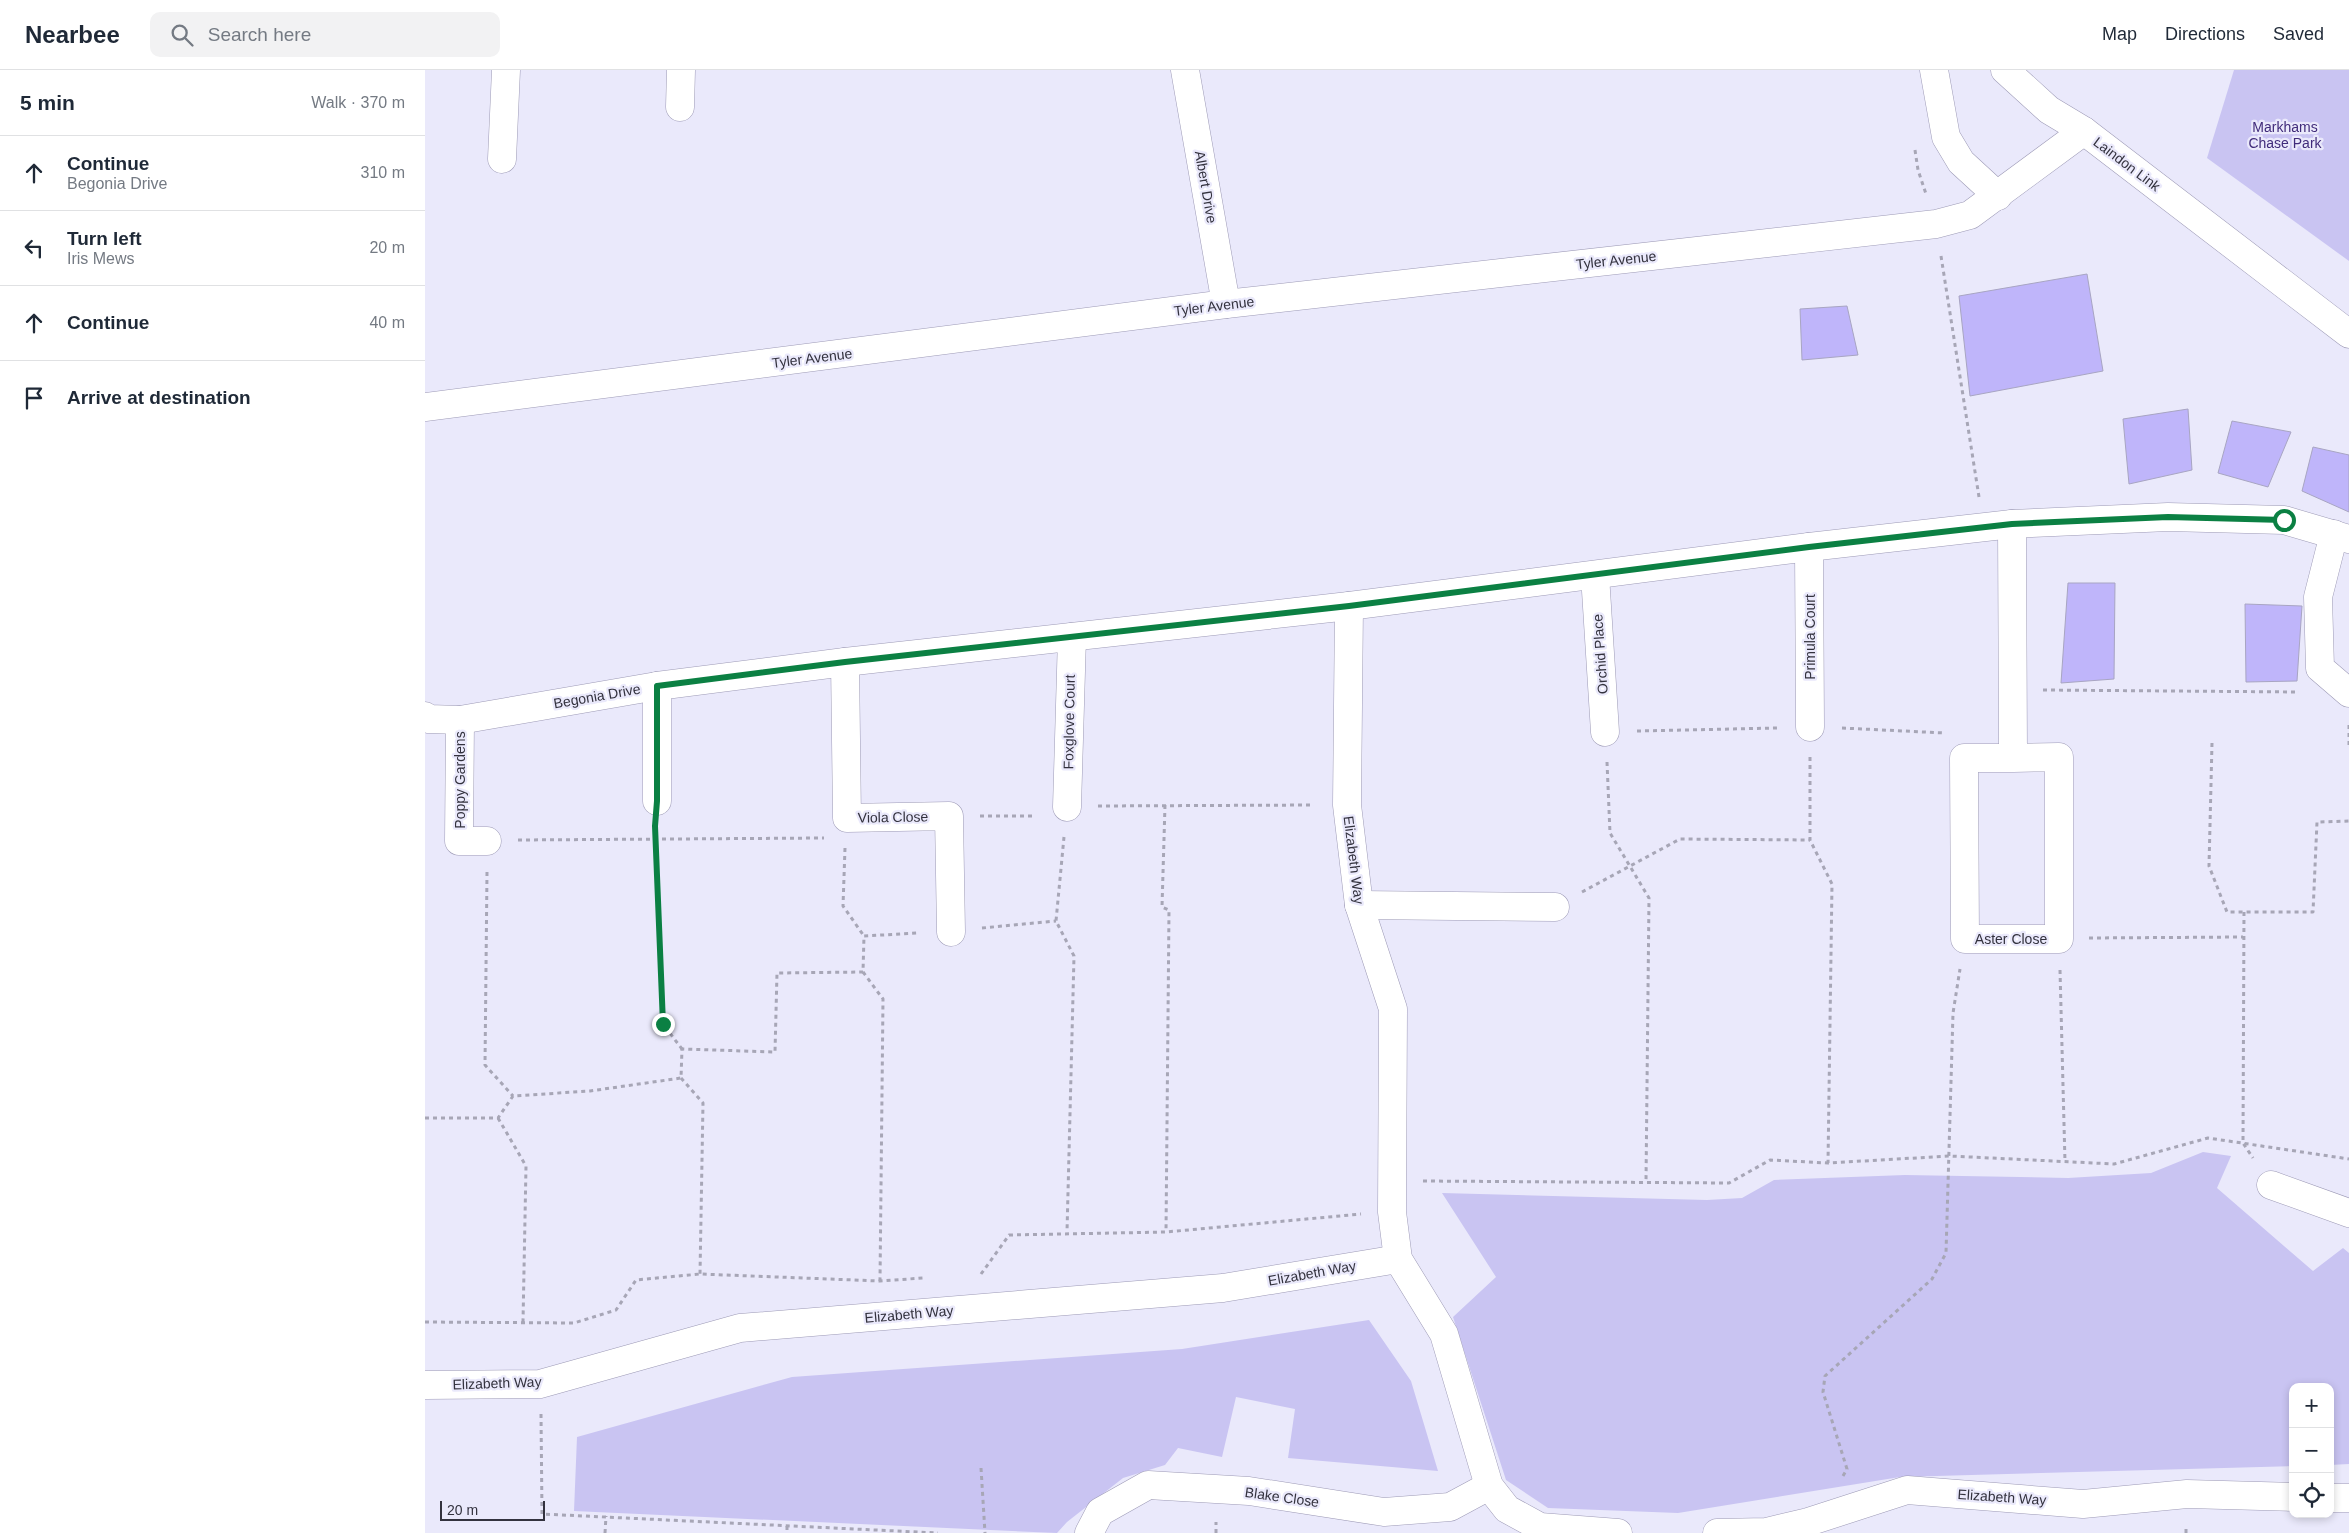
<!DOCTYPE html>
<html lang="en">
<head>
<meta charset="utf-8">
<style>
  :root { --surface:#fff; --page:#f2f2f3; --text:#1f2937; --muted:#747a83; --line:#e0e1e3 }
  body { margin:0; font-family:Arial,sans-serif; background:var(--page); color:var(--text) }
  .controls { position:absolute; right:15px; bottom:15px; display:grid; overflow:hidden; border-radius:10px; box-shadow:0 2px 8px #0003 }
  .controls button { width:45px; height:45px; display:grid; place-items:center; padding:0; border:0; border-bottom:1px solid var(--line); background:var(--surface); color:var(--text); font:25px sans-serif }
  .scale { position:absolute; left:15px; bottom:12px; width:105px; box-sizing:border-box; padding-left:5px; border:2px solid #33323e; border-top:0; font-size:14px; line-height:18px; white-space:nowrap; color:#33323e; -webkit-text-stroke:4px #eae9fb; paint-order:stroke }
  .stop { position:absolute; width:15px; height:15px; margin:-11px; border:4px solid #0b8043; border-radius:50%; background:#fff }
  .stop.end { background:#0b8043; border-color:#fff; box-shadow:0 1px 5px #0008 }
  .list { margin:0; padding:0; list-style:none }
  h2 { display:flex; justify-content:space-between; align-items:center; height:65px; margin:0; padding:0 20px; font-size:21px }
  h2 small { font-size:16px; font-weight:400; color:var(--muted) }
  .list li { display:grid; grid-template-columns:32px 1fr auto; gap:15px; align-items:center; box-sizing:border-box; height:75px; padding:0 20px; border-top:1px solid var(--line) }
  .list b { display:block; font-size:19px; white-space:nowrap }
  .list p { margin:0; font-size:16px; white-space:nowrap; color:var(--muted) }
  .list em { font-size:16px; font-style:normal; color:var(--muted) }
  .icon { flex:none; width:28px; height:28px; fill:none; stroke:currentColor; stroke-width:2; stroke-linecap:round; stroke-linejoin:round }
  .map { position:relative; flex:none; width:1924px; height:1463px; overflow:hidden }
  header { display:flex; align-items:center; gap:30px; box-sizing:border-box; height:70px; padding:0 25px; background:var(--surface); border-bottom:1px solid var(--line) }
  header strong { font-size:24px }
  nav { display:flex; gap:28px; margin-inline-start:auto; font-size:18px }
  .search { width:350px; height:45px; background:var(--page); display:flex; align-items:center; gap:12px; box-sizing:border-box; padding:0 18px; border-radius:10px; color:var(--muted); font-size:19px }
  main { display:flex }
  aside { flex:1; background:var(--surface) }
  .map>svg:first-child { display:block }
</style>
</head>
<body>
<header>
<strong>Nearbee</strong>
<div class="search"><svg class="icon" aria-label="search" viewBox="0 0 24 24"><circle cx="10" cy="10" r="6"/><path d="M15 15l6 6"/></svg>Search here</div>
<nav><a>Map</a><a>Directions</a><a>Saved</a></nav>
</header>
<main>
<aside>
<h2>5 min<small>Walk · 370 m</small></h2>
<ul class="list">
<li><svg class="icon" aria-label="ahead" viewBox="0 0 24 24"><path d="M12 20V5M6 11l6-6 6 6"/></svg><div><b>Continue</b><p>Begonia Drive</p></div><em>310 m</em></li>
<li><svg class="icon" aria-label="left" viewBox="0 0 24 24"><path d="M17 20v-9H6M10 6l-5 5 5 5"/></svg><div><b>Turn left</b><p>Iris Mews</p></div><em>20 m</em></li>
<li><svg class="icon" aria-label="ahead" viewBox="0 0 24 24"><path d="M12 20V5M6 11l6-6 6 6"/></svg><div><b>Continue</b></div><em>40 m</em></li>
<li><svg class="icon" aria-label="arrive" viewBox="0 0 24 24"><path d="M6 21V4h12l-3 4 3 4H6"/></svg><div><b>Arrive at destination</b></div></li>
</ul>
</aside>
<div class="map">
<svg width="1924" height="1463" viewBox="0 0 1924 1463">
  <rect width="100%" height="100%" fill="#eae9fb"/>
  <g fill="#c9c4f2">
    <polygon points="1809,0 1924,0 1924,191 1782,88"/>
    <polygon points="1778,1082 1806,1086 1792,1118 1888,1201 1918,1178 1924,1183 1924,1394 1905,1395 1905,1317 1868,1317 1868,1396 1475,1407 1253,1443 1123,1438 1081,1410 1028,1247 1071,1207 1017,1123 1282,1130 1317,1128 1349,1110 1480,1105 1643,1108 1726,1103"/>
    <polygon points="944,1250 986,1311 1013,1401 863,1388 870,1339 811,1327 797,1387 753,1378 740,1395 698,1408 642,1452 632,1463 149,1441 152,1367 367,1307 757,1279"/>
  </g>
  <g fill="#bfb5fa" stroke="#a8a5c2">
    <polygon points="1662,204 1678,301 1545,326 1534,226"/>
    <polygon points="1422,236 1433,285 1377,290 1375,239"/>
    <polygon points="1763,339 1767,400 1704,414 1698,349"/>
    <polygon points="1807,351 1866,362 1843,417 1793,403"/>
    <polygon points="1888,377 1924,385 1924,442 1877,421"/>
    <polygon points="1643,513 1690,513 1689,609 1636,613"/>
    <polygon points="1820,534 1877,536 1872,611 1821,612"/>
  </g>
  <g fill="none" stroke-linecap="round" stroke-linejoin="round">
    <defs>
      <g id="minor">
        <polyline points="760,0 801,234"/>
        <polyline points="1509,0 1521,67 1536,92 1573,126"/>
        <polyline points="1580,0 1624,40 1659,61 1924,264"/>
        <polyline points="255,37 256,0"/>
        <polyline points="77,89 81,0"/>
        <polyline points="0,337 801,234 1511,154 1545,145 1659,61"/>
        <polyline points="1587,454 1588,688 1539,688 1540,869 1634,869 1634,687 1588,688"/>
        <polyline points="1909,464 1893,527 1895,598 1924,623"/>
        <polyline points="1384,477 1385,657"/>
        <polyline points="1170,505 1180,662"/>
        <polyline points="924,536 922,735 934,835 968,939 967,1142 973,1189 1019,1264 1064,1416 1082,1439 1115,1457 1193,1463"/>
        <polyline points="420,592 422,748 524,746 526,862"/>
        <polyline points="232,616 232,731"/>
        <polyline points="0,646 4,649 35,650 232,616 420,592 924,536 1384,477 1587,454 1743,447 1859,450 1924,469"/>
        <polyline points="35,650 34,771 62,771"/>
        <polyline points="642,737 647,567"/>
        <polyline points="934,835 1130,837"/>
        <polyline points="1846,1115 1924,1143"/>
        <polyline points="0,1315 115,1314 315,1258 798,1218 973,1189"/>
        <polyline points="1905,1428 1924,1428"/>
        <polyline points="664,1463 675,1442 723,1415 824,1421 959,1442 1025,1437 1064,1416"/>
        <polyline points="1292,1463 1341,1462 1383,1452 1482,1420 1658,1434 1762,1424 1868,1427"/>
      </g>
    </defs>
    <use href="#minor" stroke="#9d9ab6" stroke-width="29"/>
    <g stroke="#a7a6b6" stroke-width="3" stroke-dasharray="4 4" stroke-linecap="butt">
      <polyline points="1490,80 1493,100 1501,124"/>
      <polyline points="1516,186 1554,427"/>
      <polyline points="1618,620 1874,622"/>
      <polyline points="1924,655 1924,677"/>
      <polyline points="1417,658 1520,663"/>
      <polyline points="1212,661 1353,658"/>
      <polyline points="1787,673 1784,796 1802,842 1888,842 1892,752 1924,751"/>
      <polyline points="1385,687 1385,770 1407,814 1403,1093"/>
      <polyline points="1182,692 1185,763 1224,828 1221,1112"/>
      <polyline points="740,735 737,837 744,840 741,1162"/>
      <polyline points="673,736 889,735"/>
      <polyline points="555,746 611,746"/>
      <polyline points="230,766 238,954 257,979"/>
      <polyline points="639,767 631,851 649,886 642,1162"/>
      <polyline points="93,770 399,768"/>
      <polyline points="420,778 418,836 439,866"/>
      <polyline points="62,802 60,995 88,1026"/>
      <polyline points="1157,822 1255,769 1385,770"/>
      <polyline points="1819,842 1818,1073 1828,1088"/>
      <polyline points="557,858 631,851"/>
      <polyline points="1664,868 1818,867"/>
      <polyline points="1635,900 1640,1092"/>
      <polyline points="438,902 458,929 455,1211"/>
      <polyline points="256,1008 278,1033 275,1204"/>
      <polyline points="0,1048 73,1048 88,1026 165,1021 256,1008 257,979 350,982 352,903 438,902 439,866 493,863"/>
      <polyline points="73,1048 101,1096 98,1252"/>
      <polyline points="998,1111 1304,1113 1345,1090 1403,1093 1525,1086 1689,1094 1783,1068 1924,1089"/>
      <polyline points="556,1204 584,1165 741,1162 936,1144"/>
      <polyline points="0,1252 149,1253 191,1240 211,1210 275,1204 455,1211 498,1208"/>
      <polyline points="116,1344 117,1444 513,1463"/>
      <polyline points="556,1398 560,1463"/>
      <polyline points="1418,1406 1422,1399 1398,1322 1400,1306 1507,1209 1521,1183 1528,943 1535,899"/>
      <polyline points="362,1456 362,1463"/>
      <polyline points="180,1463 181,1446"/>
      <polyline points="791,1463 791,1452"/>
      <polyline points="1761,1463 1761,1455"/>
    </g>
    <use href="#minor" stroke="#fff" stroke-width="28"/>
  </g>
  <g fill="none" stroke-linecap="round" stroke-linejoin="round">
    <polyline stroke="#0b8043" stroke-width="6" points="238,954 230,756 232,731 232,616 420,592 924,536 1384,477 1587,454 1743,447 1859,450"/>
  </g>
  <g text-anchor="middle" dominant-baseline="central" stroke-width="4.5" stroke-linejoin="round" paint-order="stroke">
    <g font-size="14" fill="#402b7a" stroke="#eae9fb">
      <text x="1860" y="57">Markhams<tspan x="1860" dy="16">Chase Park</tspan></text>
    </g>
    <g font-size="14" fill="#33323e" stroke="#eae9fb">
      <text transform="translate(1702 94) rotate(37)">Laindon Link</text>
      <text transform="translate(781 117) rotate(80)">Albert Drive</text>
      <text transform="translate(1191 190) rotate(-6)">Tyler Avenue</text>
      <text transform="translate(789 236) rotate(-7)">Tyler Avenue</text>
      <text transform="translate(387 288) rotate(-7)">Tyler Avenue</text>
      <text transform="translate(1385 567) rotate(-90)">Primula Court</text>
      <text transform="translate(1175 584) rotate(-94)">Orchid Place</text>
      <text transform="translate(172 626) rotate(-10)">Begonia Drive</text>
      <text transform="translate(644 652) rotate(-89)">Foxglove Court</text>
      <text transform="translate(35 710) rotate(-90)">Poppy Gardens</text>
      <text transform="translate(468 747) rotate(-1)">Viola Close</text>
      <text transform="translate(929 790) rotate(83)">Elizabeth Way</text>
      <text x="1586" y="869">Aster Close</text>
      <text transform="translate(887 1203) rotate(-10)">Elizabeth Way</text>
      <text transform="translate(484 1244) rotate(-5)">Elizabeth Way</text>
      <text transform="translate(72 1313) rotate(-2)">Elizabeth Way</text>
      <text transform="translate(857 1427) rotate(8)">Blake Close</text>
      <text transform="translate(1577 1427) rotate(4)">Elizabeth Way</text>
    </g>
  </g>
</svg>
<div class="controls">
<button>+</button>
<button>−</button>
<button><svg class="icon" aria-label="locate" viewBox="0 0 24 24"><circle cx="12" cy="12" r="6"/><path d="M12 2v4M12 18v4M2 12h4M18 12h4"/></svg></button>
</div>
<div class="scale">20 m</div>
<div class="stop" style="left:1859px;top:450px"></div>
<div class="stop end" style="left:238px;top:954px"></div>
</div>
</main>
</body>
</html>
